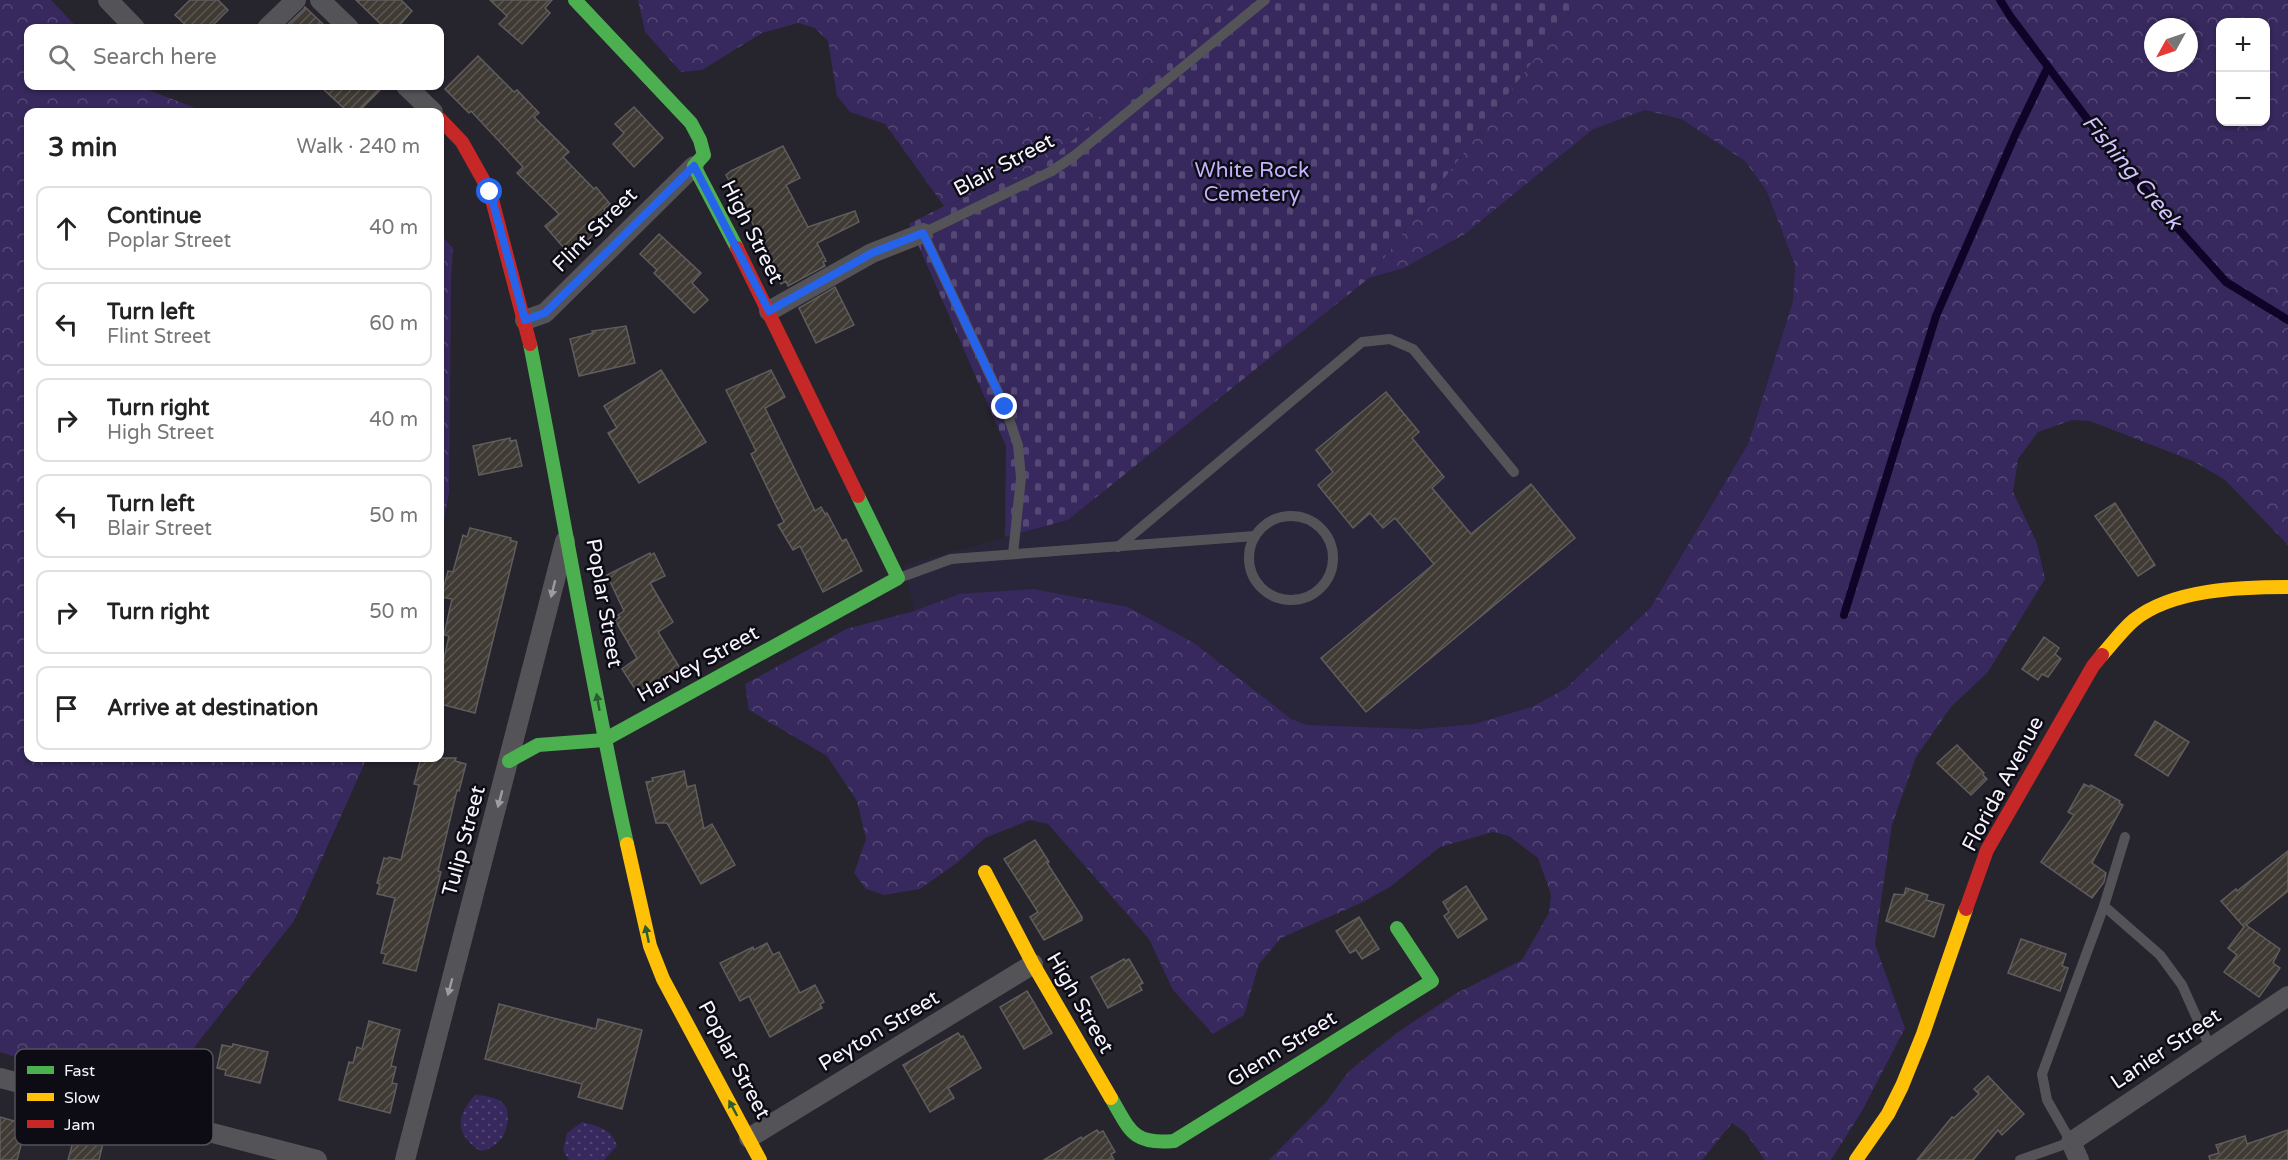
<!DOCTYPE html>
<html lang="en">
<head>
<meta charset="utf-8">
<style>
  :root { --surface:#fff; --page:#f2f2f2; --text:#222; --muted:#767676; --line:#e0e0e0 }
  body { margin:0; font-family:"Varela Round",sans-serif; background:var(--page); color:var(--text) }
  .controls { position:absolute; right:18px; top:18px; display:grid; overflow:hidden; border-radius:12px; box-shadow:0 2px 4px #0004 }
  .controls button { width:54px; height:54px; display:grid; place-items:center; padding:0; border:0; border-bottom:2px solid var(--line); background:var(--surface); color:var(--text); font:30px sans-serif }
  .compass { position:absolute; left:2144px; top:18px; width:54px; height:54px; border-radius:50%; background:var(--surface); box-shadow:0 2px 4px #0004; rotate:230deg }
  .stop { position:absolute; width:18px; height:18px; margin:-14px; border:4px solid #2563eb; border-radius:50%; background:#fff }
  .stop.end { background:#2563eb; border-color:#fff; box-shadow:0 2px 6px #0008 }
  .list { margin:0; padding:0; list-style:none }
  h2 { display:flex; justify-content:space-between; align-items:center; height:78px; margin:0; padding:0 24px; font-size:26px }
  h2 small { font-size:20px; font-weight:400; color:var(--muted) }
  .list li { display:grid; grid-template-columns:39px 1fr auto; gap:18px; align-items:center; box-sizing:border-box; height:84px; margin:0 12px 12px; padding:0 12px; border:2px solid var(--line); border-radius:12px }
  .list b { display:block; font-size:22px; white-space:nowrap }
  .list p { margin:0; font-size:20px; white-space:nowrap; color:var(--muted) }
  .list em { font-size:20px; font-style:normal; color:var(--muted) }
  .icon { flex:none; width:33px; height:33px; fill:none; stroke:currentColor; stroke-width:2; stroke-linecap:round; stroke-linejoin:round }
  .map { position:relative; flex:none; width:2288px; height:1160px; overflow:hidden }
  .search { position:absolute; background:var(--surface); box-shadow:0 2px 4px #0004; left:24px; top:24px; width:420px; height:66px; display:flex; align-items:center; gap:15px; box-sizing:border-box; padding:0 21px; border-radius:12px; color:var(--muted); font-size:22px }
  .panel { position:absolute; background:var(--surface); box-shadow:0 2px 4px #0004; left:24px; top:108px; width:420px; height:654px; border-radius:12px }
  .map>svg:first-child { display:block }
</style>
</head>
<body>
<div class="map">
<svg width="2288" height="1160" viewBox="0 0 2288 1160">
  <defs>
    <pattern id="forest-crowns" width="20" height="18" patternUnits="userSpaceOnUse" patternTransform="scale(1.5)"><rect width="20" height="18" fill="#37285d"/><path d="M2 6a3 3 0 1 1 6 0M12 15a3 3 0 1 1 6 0" fill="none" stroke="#554875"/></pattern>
    <pattern id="cemetery-stones" width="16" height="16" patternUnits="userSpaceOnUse" patternTransform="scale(1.5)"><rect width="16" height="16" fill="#37285d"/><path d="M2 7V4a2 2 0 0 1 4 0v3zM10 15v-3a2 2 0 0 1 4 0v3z" fill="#554875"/></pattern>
    <pattern id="park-dots" width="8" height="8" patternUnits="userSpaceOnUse" patternTransform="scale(1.5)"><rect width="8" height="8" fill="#37285d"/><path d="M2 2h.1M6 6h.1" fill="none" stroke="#554875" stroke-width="1.8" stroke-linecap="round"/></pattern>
    <pattern id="building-hatch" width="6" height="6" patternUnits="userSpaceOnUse" patternTransform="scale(1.5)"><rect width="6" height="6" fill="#403a34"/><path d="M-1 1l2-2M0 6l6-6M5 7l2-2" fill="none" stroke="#5c5752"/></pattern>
  </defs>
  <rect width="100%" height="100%" fill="#26242d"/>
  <polygon fill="#29253a" points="1645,110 1681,119 1745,161 1766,190 1795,265 1793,301 1748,444 1651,607 1565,689 1531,707 1474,724 1420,729 1308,725 959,594 914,611 904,565 1068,520 1369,278 1404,268 1465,234 1592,130"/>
  <g fill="url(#forest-crowns)" fill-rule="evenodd">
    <polygon points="0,0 51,0 78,28 28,28 28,86 138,86 206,112 28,112 28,758 367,758 294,921 155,1097 66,1073 0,1052"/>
    <polygon points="638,0 1238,0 1041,167 944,206 885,124 850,112 837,96 828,41 815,28 798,23 762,33 702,70 681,72 645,32"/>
    <path d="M1579,0H2288V545L2225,480L2193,461L2090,421L2072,420L2038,432L2018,459L2013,492L2037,543L2045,579L1988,672L1951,707L1916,757L1892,825L1875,944L1905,1028L1862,1111L1831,1160H1765L1745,1132L1732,1123L1702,1160H1269L1326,1102L1349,1071L1398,1032L1455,994L1522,960L1549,913L1551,894L1538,858L1509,836L1493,832L1440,847L1390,887L1361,903L1281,938L1259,964L1244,1015L1213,1034L1173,990L1149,939L1048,824L1030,820L985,838L958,862L920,889L884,895L866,889L854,873L866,839L857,801L827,756L749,710L745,684L846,629L914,611L959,594L1033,589L1128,607L1194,643L1291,719L1308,725L1420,729L1474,724L1531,707L1565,689L1651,607L1748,444L1793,301L1795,265L1766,190L1745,161L1681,119L1645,110L1592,130L1465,234L1404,268L1369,278ZM2220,22H2266V122H2220ZM2153,27H2189V63H2153Z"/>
    <polygon points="440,234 453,248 451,278 449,492 440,544"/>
  </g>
  <polygon fill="url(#cemetery-stones)" points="1238,0 1579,0 1369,278 1068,520 1005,537 1006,446 909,224 944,206 1041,167"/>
  <g fill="url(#park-dots)">
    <path d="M475,1095C484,1096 495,1096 503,1103C511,1110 508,1131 501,1139C495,1146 489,1150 480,1151C455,1134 455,1117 475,1095Z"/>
    <path d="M582,1122C598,1126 612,1129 617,1146L604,1160H569L563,1150L567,1133Z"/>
  </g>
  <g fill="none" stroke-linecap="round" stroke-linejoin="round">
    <g stroke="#100328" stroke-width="8">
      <polyline points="2000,0 2010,16 2124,168 2226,282 2288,320"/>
      <polyline points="1844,615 1936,316 2016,133 2048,67"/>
    </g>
  </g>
  <g fill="url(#building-hatch)" stroke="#605d5d" stroke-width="1.5">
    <polygon points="190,0 218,0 228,10 210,28 189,28 175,15"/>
    <polygon points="356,0 401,0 412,11 397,28 385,28"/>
    <polygon points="490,0 552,0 545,8 550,13 522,44 499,24 507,16"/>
    <polygon points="305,7 327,28 284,28 304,9"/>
    <polygon points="478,56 514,92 517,90 539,113 534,117 569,152 563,157 594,189 596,187 610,204 604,209 612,219 570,255 545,226 559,214 517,173 523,167 471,111 469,113 445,89"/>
    <polygon points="320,86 384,86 358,112 348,112"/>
    <polygon points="634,107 663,138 634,167 613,144 624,133 615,124"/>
    <polygon points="783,146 800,178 786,185 808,227 855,211 859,222 817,243 826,261 823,262 825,266 788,286 786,281 781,284 744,205 742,205 726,175 731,171"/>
    <polygon points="659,234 701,273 692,283 708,300 694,313 654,273 657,270 640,254"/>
    <polygon points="835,287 854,325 816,343 799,308"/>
    <polygon points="626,326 635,363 579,376 570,339 593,333 592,331"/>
    <polygon points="661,370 706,442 639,483 608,433 617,428 604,406"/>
    <polygon points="771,370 785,397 765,408 815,511 821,507 825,514 827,513 842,541 846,539 862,571 823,592 800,546 793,550 778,525 784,522 751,454 756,451 726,390"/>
    <polygon points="1386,392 1419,432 1412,438 1444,477 1432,488 1471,534 1531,484 1575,538 1366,712 1321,658 1434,564 1395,518 1383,528 1370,513 1353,528 1318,485 1333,472 1316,450"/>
    <polygon points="510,438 510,441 516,440 522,466 479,475 473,446"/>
    <polygon points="2115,503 2155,565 2138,576 2095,516"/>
    <polygon points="470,528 511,538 510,540 517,542 475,713 440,704 440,676 449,636 444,635 452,599 441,597 448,571 453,572 463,535 467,537"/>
    <polygon points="650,553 651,555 654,553 665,576 650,583 673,622 658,632 681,670 639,695 622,669 637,658 615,620 620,617 618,615 624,611 607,575"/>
    <polygon points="2044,637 2059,648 2055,654 2061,659 2048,677 2042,674 2038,680 2022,669"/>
    <polygon points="2155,721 2189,742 2168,776 2135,755"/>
    <polygon points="1957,745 1984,773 1983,775 1987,779 1971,795 1937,763"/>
    <polygon points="421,758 456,758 455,761 466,764 459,791 457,790 438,871 441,872 416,971 383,963 386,954 381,953 395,898 377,894 380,884 377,883 384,858 388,859 389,857 401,860 419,785 414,784"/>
    <polygon points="684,771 687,787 695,785 704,829 712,824 735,865 701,884 667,823 656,823 646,782 653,781 652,778"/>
    <polygon points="2084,784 2090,787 2091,785 2120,801 2119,803 2123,805 2092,863 2106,873 2104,882 2092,898 2041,862 2074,815 2068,812"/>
    <polygon points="1035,840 1049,862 1047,863 1082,917 1082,920 1044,940 1030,917 1038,912 1004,859"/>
    <polygon points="2288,851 2288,891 2246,925 2280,949 2273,963 2280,968 2259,997 2224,972 2237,955 2228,948 2244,927 2221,901 2236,889 2237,891"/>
    <polygon points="1466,886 1487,919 1458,938 1444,916 1449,912 1443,902"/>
    <polygon points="1906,888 1928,895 1926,900 1944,905 1934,937 1886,921 1894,894 1904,895"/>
    <polygon points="1359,917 1379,949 1362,959 1356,950 1350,953 1336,931"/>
    <polygon points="2021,939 2066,954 2062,966 2068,968 2060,991 2008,973"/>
    <polygon points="767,943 773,955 779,952 800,993 815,985 824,1002 820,1004 822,1008 770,1037 749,996 740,1001 720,963 753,947 754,950"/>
    <polygon points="1124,959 1125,961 1129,959 1143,983 1139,985 1142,990 1108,1008 1091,977"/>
    <polygon points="1027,991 1052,1033 1024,1049 1000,1007"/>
    <polygon points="499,1004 596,1029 598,1019 642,1030 622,1109 578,1097 582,1084 485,1059"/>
    <polygon points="369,1021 400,1030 391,1066 396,1067 392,1083 397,1084 390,1113 339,1100 349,1062 353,1063 357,1047 362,1049"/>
    <polygon points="958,1033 961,1037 963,1036 981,1068 948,1088 954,1098 930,1112 903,1065"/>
    <polygon points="233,1044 268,1052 260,1083 225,1075 226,1070 217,1068 222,1045 232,1047"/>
    <polygon points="1988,1076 2024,1114 2002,1135 1998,1130 1973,1160 1917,1160 1952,1117 1954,1118 1979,1094 1974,1089"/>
    <polygon points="0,1117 21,1123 19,1128 25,1130 17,1160 0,1160"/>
    <polygon points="1097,1130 1099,1133 1103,1131 1115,1152 1111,1154 1114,1160 1044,1160 1081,1137 1082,1139"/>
    <polygon points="2288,1130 2288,1160 2210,1160 2209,1156 2219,1153 2216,1145 2245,1136 2247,1144"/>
    <polygon points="75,1135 103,1143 99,1160 68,1160"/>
  </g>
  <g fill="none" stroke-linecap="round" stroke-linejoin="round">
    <g stroke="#545458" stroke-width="10">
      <circle cx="1291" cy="558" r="42"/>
      <polyline points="1118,547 1362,342 1390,339 1413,349 1514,472"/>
      <polyline points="1013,554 1021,478 1018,445 1005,407 923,233 1052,171 1074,156 1265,0"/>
      <polyline points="899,578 951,559 1255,536"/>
      <polyline points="2104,906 2160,955 2182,985 2210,1047"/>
      <polyline points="2020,1160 2071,1142 2047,1100 2042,1074 2104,906 2125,837"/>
    </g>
    <g stroke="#545458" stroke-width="20">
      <polyline points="108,0 135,28"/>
      <polyline points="320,0 349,28"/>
      <polyline points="267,28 296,0"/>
      <polyline points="406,86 433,112"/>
      <polyline points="769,311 872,253 923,233"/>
      <polyline points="525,320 545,313 694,166"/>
      <polyline points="0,1078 317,1160"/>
      <polyline points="749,1138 1033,964"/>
      <polyline points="405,1160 565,541"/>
      <polyline points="2079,1160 2071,1142 2288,996"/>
    </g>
    <g stroke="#4caf50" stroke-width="14">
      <polyline points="575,0 691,123 700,140 704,155 694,166 737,248"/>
      <path d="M530,344C563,510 590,678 627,844"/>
      <polyline points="509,761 538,745 604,740 898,578 858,496"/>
      <path d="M1111,1098C1130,1130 1132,1145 1174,1141L1432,981L1397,928"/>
    </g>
    <g stroke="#ffc107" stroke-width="14">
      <path d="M2102,655C2113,643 2122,630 2134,620C2172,589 2241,587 2288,587"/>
      <polyline points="627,844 650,946 663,979 760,1160"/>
      <polyline points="985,872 1033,964 1111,1098"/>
      <polyline points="1856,1160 1888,1114 1902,1086 1923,1034 1966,909"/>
    </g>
    <g stroke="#c62828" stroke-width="14">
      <polyline points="440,119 462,142 490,192 530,344"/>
      <polyline points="737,248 858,496"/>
      <polyline points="1966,909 1987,850 2093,666 2102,655"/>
    </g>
  </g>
  <defs><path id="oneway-solid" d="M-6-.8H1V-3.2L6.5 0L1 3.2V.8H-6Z" transform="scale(1.5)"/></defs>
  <g fill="#9c9ca2">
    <use href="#oneway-solid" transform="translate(553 589) rotate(104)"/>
    <use href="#oneway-solid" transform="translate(500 799) rotate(105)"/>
    <use href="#oneway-solid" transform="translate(450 987) rotate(105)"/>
  </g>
  <g fill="#2c5d32">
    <use href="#oneway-solid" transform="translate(598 702) rotate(-100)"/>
    <use href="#oneway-solid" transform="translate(647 934) rotate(-102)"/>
    <use href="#oneway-solid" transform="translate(733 1108) rotate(-118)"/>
  </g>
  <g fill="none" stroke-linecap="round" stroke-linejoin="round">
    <polyline stroke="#2563eb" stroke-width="8" points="490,192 525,320 545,313 694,166 769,311 872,253 923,233 1005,407"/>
  </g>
  <g text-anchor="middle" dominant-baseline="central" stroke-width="5" stroke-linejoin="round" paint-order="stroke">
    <g font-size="21" fill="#f5f3fd" stroke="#0d0b13">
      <text transform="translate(1004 165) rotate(-28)">Blair Street</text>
      <text transform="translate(595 230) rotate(-45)">Flint Street</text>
      <text transform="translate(752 232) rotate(63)">High Street</text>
      <text transform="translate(604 603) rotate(80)">Poplar Street</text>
      <text transform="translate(698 664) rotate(-29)">Harvey Street</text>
      <text transform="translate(2003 784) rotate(-62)">Florida Avenue</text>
      <text transform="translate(464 841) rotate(-75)">Tulip Street</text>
      <text transform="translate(1080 1003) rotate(60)">High Street</text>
      <text transform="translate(879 1031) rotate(-31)">Peyton Street</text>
      <text transform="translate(1282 1049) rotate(-32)">Glenn Street</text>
      <text transform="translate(2166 1049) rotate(-34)">Lanier Street</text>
      <text transform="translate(734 1060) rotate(62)">Poplar Street</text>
    </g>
    <g font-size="21" fill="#c2b3fd" stroke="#0d0b13">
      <text x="1252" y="170">White Rock<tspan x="1252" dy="24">Cemetery</tspan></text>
    </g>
    <g font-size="22" font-style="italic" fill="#cfc4fd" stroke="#0d0b13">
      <text transform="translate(2132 172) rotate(50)">Fishing Creek</text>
    </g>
  </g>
  <rect x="15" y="1049" width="198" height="96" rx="9" fill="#0d0b13" stroke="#535159" stroke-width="1.5"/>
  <rect x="27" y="1066" width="27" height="8" fill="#4caf50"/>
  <rect x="27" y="1093" width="27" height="8" fill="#ffc107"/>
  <rect x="27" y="1120" width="27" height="8" fill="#c62828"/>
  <g font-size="16" fill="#f5f3fd">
    <text x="64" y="1076">Fast</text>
    <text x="64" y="1103">Slow</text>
    <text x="64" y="1130">Jam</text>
  </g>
</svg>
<div class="controls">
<button>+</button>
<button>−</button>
</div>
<svg class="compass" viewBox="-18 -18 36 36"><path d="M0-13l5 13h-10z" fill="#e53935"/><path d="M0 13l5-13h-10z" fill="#767676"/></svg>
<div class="stop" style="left:490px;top:192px"></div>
<div class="stop end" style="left:1005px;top:407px"></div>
<div class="search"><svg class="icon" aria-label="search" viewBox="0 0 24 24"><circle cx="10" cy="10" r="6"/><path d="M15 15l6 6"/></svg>Search here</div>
<section class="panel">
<h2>3 min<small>Walk · 240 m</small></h2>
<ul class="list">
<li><svg class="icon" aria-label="ahead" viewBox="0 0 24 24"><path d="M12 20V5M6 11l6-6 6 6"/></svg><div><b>Continue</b><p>Poplar Street</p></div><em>40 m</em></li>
<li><svg class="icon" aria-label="left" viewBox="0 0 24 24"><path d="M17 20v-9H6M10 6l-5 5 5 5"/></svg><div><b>Turn left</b><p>Flint Street</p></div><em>60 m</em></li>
<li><svg class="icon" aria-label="right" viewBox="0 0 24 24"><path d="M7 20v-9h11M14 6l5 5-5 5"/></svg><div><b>Turn right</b><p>High Street</p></div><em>40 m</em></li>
<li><svg class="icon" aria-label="left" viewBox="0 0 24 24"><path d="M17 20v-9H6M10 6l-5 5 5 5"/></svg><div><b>Turn left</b><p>Blair Street</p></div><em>50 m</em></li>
<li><svg class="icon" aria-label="right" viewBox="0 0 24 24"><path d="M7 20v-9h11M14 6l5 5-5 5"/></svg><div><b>Turn right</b></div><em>50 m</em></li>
<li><svg class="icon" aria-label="arrive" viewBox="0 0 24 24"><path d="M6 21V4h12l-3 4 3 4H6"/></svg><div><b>Arrive at destination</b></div></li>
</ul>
</section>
</div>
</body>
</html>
